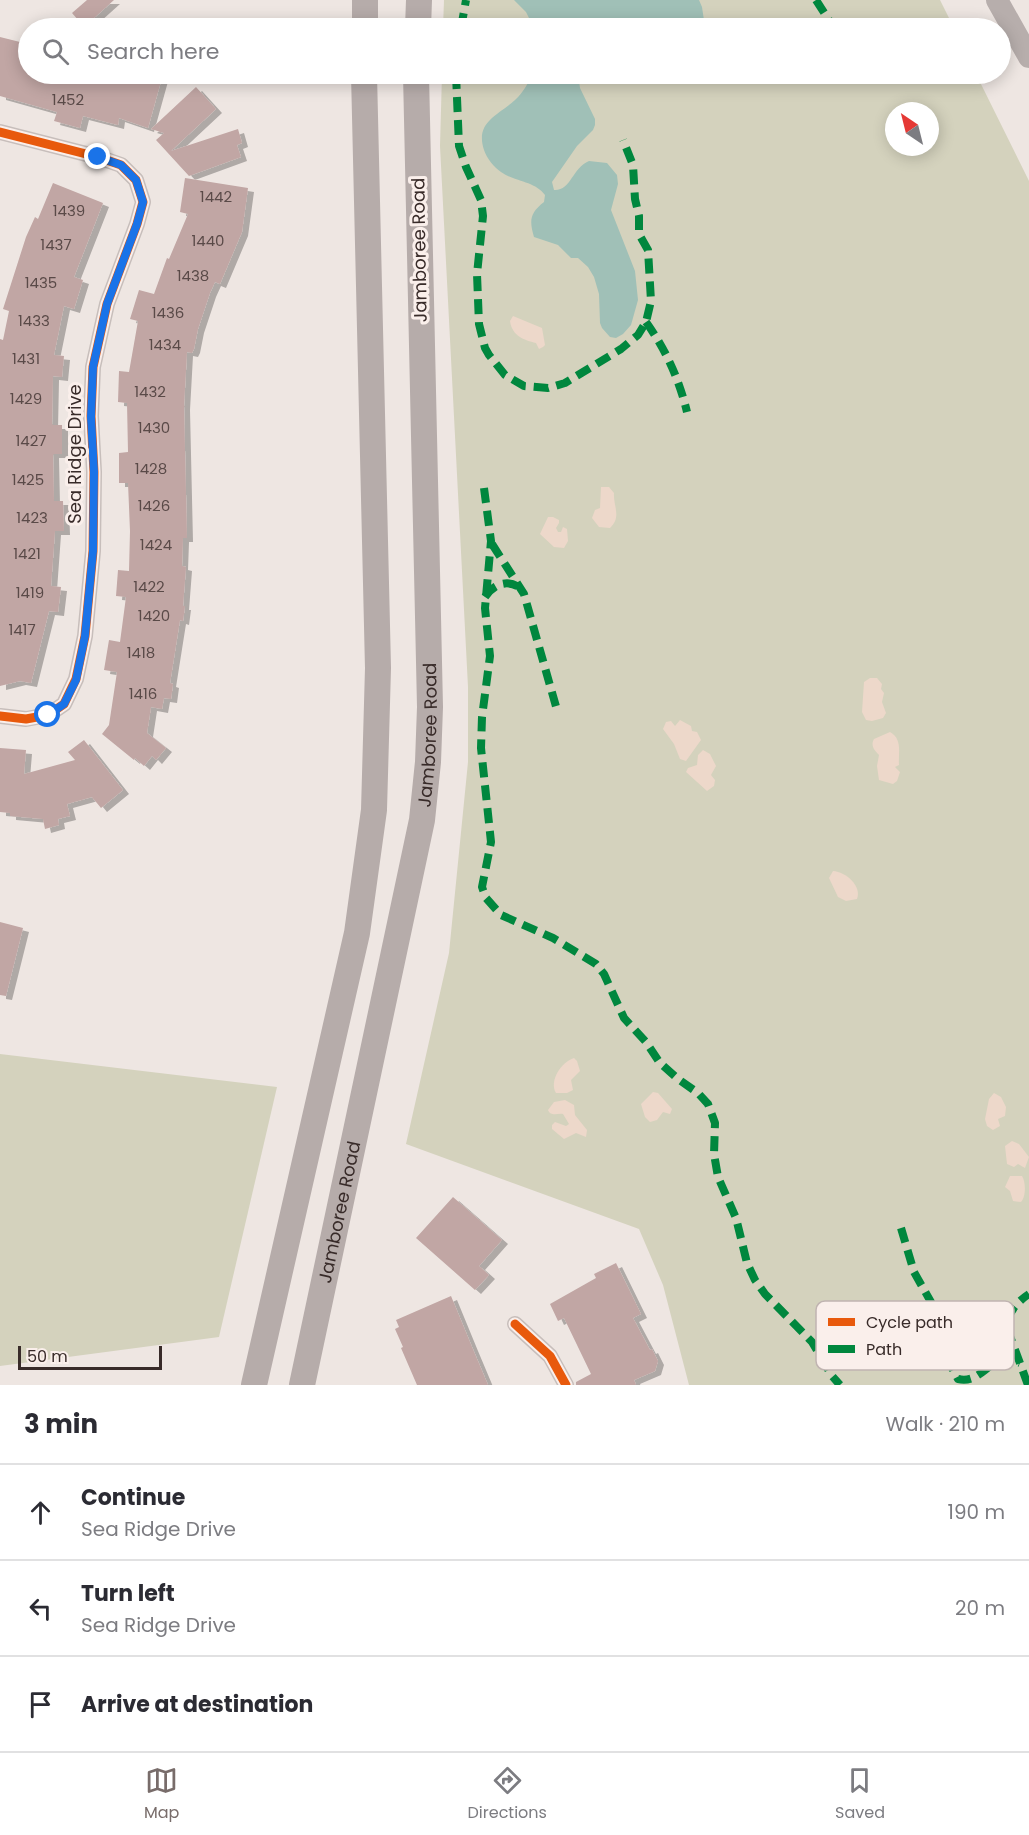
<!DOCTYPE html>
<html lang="en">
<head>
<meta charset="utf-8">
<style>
  :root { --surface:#fff; --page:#f7f7f7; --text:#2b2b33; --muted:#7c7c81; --line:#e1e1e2; --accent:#786c6a }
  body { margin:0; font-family:Poppins,sans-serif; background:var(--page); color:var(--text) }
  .compass { position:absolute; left:885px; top:102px; width:54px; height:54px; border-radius:50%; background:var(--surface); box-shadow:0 3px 15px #0003; rotate:325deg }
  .scale { position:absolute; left:18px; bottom:15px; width:144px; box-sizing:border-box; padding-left:6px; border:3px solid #382b29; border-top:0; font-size:16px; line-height:21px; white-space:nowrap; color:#382b29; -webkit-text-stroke:4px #faefeb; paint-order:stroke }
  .stop { position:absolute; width:18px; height:18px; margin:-14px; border:4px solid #1a73e8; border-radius:50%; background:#fff }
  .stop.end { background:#1a73e8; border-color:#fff; box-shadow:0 2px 6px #0008 }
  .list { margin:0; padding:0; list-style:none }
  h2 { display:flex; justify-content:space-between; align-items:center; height:78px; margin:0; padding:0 24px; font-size:26px }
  h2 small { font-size:20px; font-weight:400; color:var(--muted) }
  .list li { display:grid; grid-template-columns:39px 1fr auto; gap:18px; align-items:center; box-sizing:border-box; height:96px; padding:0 24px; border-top:2px solid var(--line) }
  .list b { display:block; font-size:22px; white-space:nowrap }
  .list p { margin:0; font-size:20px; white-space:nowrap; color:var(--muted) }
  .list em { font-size:20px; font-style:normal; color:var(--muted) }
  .icon { flex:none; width:33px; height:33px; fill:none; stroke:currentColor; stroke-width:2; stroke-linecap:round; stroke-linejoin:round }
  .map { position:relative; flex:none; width:1029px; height:1385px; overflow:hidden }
  .search { position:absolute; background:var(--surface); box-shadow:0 3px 15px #0003; left:18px; right:18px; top:18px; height:66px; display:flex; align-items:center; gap:15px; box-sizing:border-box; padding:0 21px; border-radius:33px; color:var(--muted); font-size:22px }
  .sheet { height:366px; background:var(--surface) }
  nav { display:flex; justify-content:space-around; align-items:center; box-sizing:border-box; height:84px; border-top:2px solid var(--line); background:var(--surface); font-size:16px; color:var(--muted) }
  nav a { display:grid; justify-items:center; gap:3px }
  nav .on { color:var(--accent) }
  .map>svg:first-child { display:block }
</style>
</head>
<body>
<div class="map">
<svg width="1029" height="1385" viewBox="0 0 1029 1385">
  <defs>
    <filter id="shadow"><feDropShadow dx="6" dy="4" stdDeviation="0" flood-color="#0004"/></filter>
  </defs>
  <rect width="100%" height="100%" fill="#eee6e2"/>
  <g fill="#d4d2bd" fill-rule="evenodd">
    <polygon points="444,0 940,0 954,28 443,28"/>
    <path d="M442,74H976L1029,181V1385H689L663,1285L639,1229L406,1144L449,953L468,762V687L440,146ZM894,111H930V147H894Z"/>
    <polygon points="0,1054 277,1087 219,1337 0,1366"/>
  </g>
  <g fill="#edd8ca">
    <path d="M513,316L542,328L545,345L543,347L539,349L536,343C524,340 512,336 510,321Z"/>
    <path d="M601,487H609L614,493C613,506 622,517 610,528L599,527L592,518L595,510L600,508Z"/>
    <polygon points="548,517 553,517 559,520 559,523 556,528 558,532 561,532 563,527 567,529 568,541 564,548 554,547 540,534"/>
    <polygon points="870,678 877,678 882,684 881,689 884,693 882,702 886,713 883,718 872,721 866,720 862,712 864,682"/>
    <polygon points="680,720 691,726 692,731 697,732 701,740 686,761 680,759 674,744 663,729 666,722 671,721 675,726"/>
    <path d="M890,732C903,739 898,754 899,765L895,767L900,772L897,781L893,784L879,780L877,766L879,755C875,751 870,746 874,739Z"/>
    <polygon points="703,750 710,754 716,766 711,775 715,780 714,786 707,791 686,772 688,768 697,765 698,755"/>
    <path d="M833,871C846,872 862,886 857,899L846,901L838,897L829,878Z"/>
    <path d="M574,1058L577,1061L580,1071L571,1080L573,1090L567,1093H556C549,1081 561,1062 574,1058Z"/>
    <polygon points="653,1092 658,1093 672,1109 670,1114 663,1112 657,1120 650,1122 645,1117 641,1104"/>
    <polygon points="994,1093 1001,1097 1006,1107 1005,1116 998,1119 1000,1126 993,1130 987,1126 985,1119 989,1099"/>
    <path d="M565,1100L574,1105L575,1115L587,1130L586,1137L576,1133L564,1139L552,1129V1125L555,1122L566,1126L569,1124L563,1114C558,1113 551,1117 548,1110L554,1102Z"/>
    <polygon points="1012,1141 1019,1144 1029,1157 1025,1168 1018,1164 1014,1167 1007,1164 1005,1146"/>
    <path d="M1010,1176H1022C1026,1182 1026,1197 1021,1202L1013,1201L1010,1191L1005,1187Z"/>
  </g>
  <g fill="#a0c0b7">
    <polygon points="514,0 699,0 702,7 705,27 704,28 647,28 636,24 611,28 534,28 526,12"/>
    <path d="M533,74H578L580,88L595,119V125L593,130L577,146L552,182L554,190C571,191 572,168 589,161L607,163L617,175L618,184L611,210L635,271L638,300L631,325L623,334L616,338L610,337L602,328L600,323L599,294L594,277L588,267L578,258H571L558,245L534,237C529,220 530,213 544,202L545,195C535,181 515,182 501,172C494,167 487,159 484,150C475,122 497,116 515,100C523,93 528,83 533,74Z"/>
  </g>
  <g fill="#c1a6a4" filter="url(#shadow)">
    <polygon points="87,0 114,0 84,27 72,13"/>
    <polygon points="0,37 28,44 28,74 163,74 148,128 119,118 118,125 83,116 80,128 54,121 57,112 0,96"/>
    <polygon points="196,87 216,109 171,151 238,129 242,143 237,145 241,157 189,176 156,140 164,133 151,129"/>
    <polygon points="185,178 248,188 242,232 220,284 215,282 210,293 198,329 194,349 192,353 187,352 184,406 187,538 183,538 182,566 186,567 183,606 185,606 183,621 180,620 170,683 173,684 171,699 164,698 162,709 151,707 147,733 166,748 156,760 152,756 144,766 135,758 134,760 102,734 109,725 117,672 104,670 109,640 120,642 126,597 116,596 118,570 129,571 130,531 128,483 119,483 119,453 128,452 127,403 118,402 119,371 129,372 138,321 130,319 139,290 154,294 167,258 169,259 188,214 180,212"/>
    <polygon points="53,183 103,203 74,277 83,280 74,309 64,306 54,355 64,356 62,377 53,376 52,425 62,425 62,454 53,454 54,501 63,501 64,531 55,531 51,586 61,587 58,612 49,611 31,683 20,681 0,686 0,339 3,340 9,311 3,309 26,237 35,217 38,219"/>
    <polygon points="84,740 123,790 101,808 92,797 67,804 70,816 58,819 59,825 45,829 43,819 10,816 10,813 0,812 0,748 26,750 24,774 75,760 68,752"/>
    <polygon points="0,922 23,928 6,996 0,995"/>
    <polygon points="453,1197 502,1240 479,1266 489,1275 475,1290 416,1238"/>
    <polygon points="616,1263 641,1314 633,1318 650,1350 652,1349 658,1361 655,1371 634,1380 636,1385 576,1385 576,1382 591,1374 564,1318 558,1321 550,1304 596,1278 594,1274"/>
    <polygon points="451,1296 472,1347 488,1385 417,1385 401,1348 403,1347 395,1329 399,1327 396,1320"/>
  </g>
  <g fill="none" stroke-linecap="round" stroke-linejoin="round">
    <g stroke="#c7bebb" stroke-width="16">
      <polyline points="0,132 98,157 121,165 136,180 143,202 137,224 107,304 93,367 91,416 94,472 93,551 85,636 76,679 64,704 48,715 26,719 0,716"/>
      <polyline points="515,1324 550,1356 566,1385"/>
    </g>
    <polyline stroke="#b7aeac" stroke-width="22" points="997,0 1029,57"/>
    <g stroke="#b6acaa" stroke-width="26">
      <polyline points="365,28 365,0"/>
      <polyline points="418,28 419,0"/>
      <polyline points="254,1385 357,933 374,810 378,668 364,74"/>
      <path id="s1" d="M302,1385L422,820L428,762L430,707L416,74"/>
    </g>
    <g stroke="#00873e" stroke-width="8" stroke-dasharray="15 8" stroke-linecap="butt">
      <polyline points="816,0 834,28"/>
      <polyline points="461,28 466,0"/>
      <polyline points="456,74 459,146 466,167 481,200 483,216 477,274 479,324 485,348 489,355 505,375 524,386 548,388 565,383 621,349 638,335 646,322 651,301 648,250 639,234 639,216 635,199 633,165 623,140"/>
      <path d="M646,322C666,350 679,379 687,412"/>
      <polyline points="484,488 491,541 485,608 490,656 482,717 481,748 491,842 482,887 486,898 501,915 553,938 596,964 604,974 624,1018 646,1042 660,1063 678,1079 698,1093 708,1104 715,1123 714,1154 718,1177 736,1218 747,1263 755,1280 765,1294 812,1342 832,1376 840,1385"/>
      <polyline points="492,544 524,594 557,710"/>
      <path d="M485,597C493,585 506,579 519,587"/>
      <path d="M901,1228L914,1272L944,1325L951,1366L958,1379C984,1385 989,1350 1020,1363"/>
      <polyline points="944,1325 959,1329 1008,1317"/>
      <path d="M1028,1385L1007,1328C1007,1313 1017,1302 1029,1294"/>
    </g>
    <defs>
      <g id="cycleway">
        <polyline points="0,132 98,157 121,165 136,180 143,202 137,224 107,304 93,367 91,416 94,472 93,551 85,636 76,679 64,704 48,715 26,719 0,716"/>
        <polyline points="515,1324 550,1356 566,1385"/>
      </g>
    </defs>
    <use href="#cycleway" stroke="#faefeb" stroke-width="13"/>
    <use href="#cycleway" stroke="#e8590c" stroke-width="9"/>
  </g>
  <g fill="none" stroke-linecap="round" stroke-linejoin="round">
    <polyline stroke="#1a73e8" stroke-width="8" points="48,715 64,704 76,680 85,636 93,551 94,472 91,417 93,367 107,304 137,224 143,202 136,180 121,165 98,157"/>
  </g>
  <g text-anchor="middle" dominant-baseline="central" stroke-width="6" stroke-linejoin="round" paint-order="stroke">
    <g font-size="15" fill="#5a4a48">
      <text x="68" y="99">1452</text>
      <text x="216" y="196">1442</text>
      <text x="69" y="210">1439</text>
      <text x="208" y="240">1440</text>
      <text x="56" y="244">1437</text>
      <text x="193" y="275">1438</text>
      <text x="41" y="282">1435</text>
      <text x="168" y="312">1436</text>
      <text x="34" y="320">1433</text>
      <text x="165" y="344">1434</text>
      <text x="26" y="358">1431</text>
      <text x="150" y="391">1432</text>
      <text x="26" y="398">1429</text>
      <text x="154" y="427">1430</text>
      <text x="31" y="440">1427</text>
      <text x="151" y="468">1428</text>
      <text x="28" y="479">1425</text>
      <text x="154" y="505">1426</text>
      <text x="32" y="517">1423</text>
      <text x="156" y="544">1424</text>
      <text x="27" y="553">1421</text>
      <text x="149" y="586">1422</text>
      <text x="30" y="592">1419</text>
      <text x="154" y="615">1420</text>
      <text x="22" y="629">1417</text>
      <text x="141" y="652">1418</text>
      <text x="143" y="693">1416</text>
    </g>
    <g font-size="18" fill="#382b29" stroke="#faefeb">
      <text transform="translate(419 250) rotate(-91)">Jamboree Road</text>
      <text transform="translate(74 454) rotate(-90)">Sea Ridge Drive</text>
      <text stroke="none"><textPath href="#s1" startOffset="663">Jamboree Road</textPath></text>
      <text stroke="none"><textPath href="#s1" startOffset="177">Jamboree Road</textPath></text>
    </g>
  </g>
  <rect x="816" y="1301" width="198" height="69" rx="9" fill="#faefeb" stroke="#c0b4b1" stroke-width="1.5"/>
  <rect x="828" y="1318" width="27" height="8" fill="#e8590c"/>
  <rect x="828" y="1345" width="27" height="8" fill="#00873e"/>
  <g font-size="16" fill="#382b29">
    <text x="866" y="1328">Cycle path</text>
    <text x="866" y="1355">Path</text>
  </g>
</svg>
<svg class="compass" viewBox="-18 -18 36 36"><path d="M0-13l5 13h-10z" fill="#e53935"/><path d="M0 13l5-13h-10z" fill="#7c7c81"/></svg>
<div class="scale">50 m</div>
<div class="stop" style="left:48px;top:715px"></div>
<div class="stop end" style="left:98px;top:157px"></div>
<div class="search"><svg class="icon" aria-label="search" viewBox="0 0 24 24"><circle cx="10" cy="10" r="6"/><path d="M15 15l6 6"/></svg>Search here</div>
</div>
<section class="sheet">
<h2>3 min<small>Walk · 210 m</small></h2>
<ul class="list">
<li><svg class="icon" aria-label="ahead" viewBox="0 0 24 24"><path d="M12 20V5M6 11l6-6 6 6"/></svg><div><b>Continue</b><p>Sea Ridge Drive</p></div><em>190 m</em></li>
<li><svg class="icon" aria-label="left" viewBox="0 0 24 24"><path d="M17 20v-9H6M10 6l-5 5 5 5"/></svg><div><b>Turn left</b><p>Sea Ridge Drive</p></div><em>20 m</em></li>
<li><svg class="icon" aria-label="arrive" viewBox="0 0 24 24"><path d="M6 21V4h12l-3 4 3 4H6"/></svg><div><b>Arrive at destination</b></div></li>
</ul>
</section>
<nav>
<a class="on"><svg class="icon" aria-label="map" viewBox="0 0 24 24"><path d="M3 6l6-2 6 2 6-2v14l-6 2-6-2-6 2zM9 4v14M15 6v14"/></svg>Map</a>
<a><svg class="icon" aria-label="directions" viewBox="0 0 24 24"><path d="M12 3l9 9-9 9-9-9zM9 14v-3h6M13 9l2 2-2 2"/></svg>Directions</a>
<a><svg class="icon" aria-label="saved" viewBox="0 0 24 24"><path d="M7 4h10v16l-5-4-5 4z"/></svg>Saved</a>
</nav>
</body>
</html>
